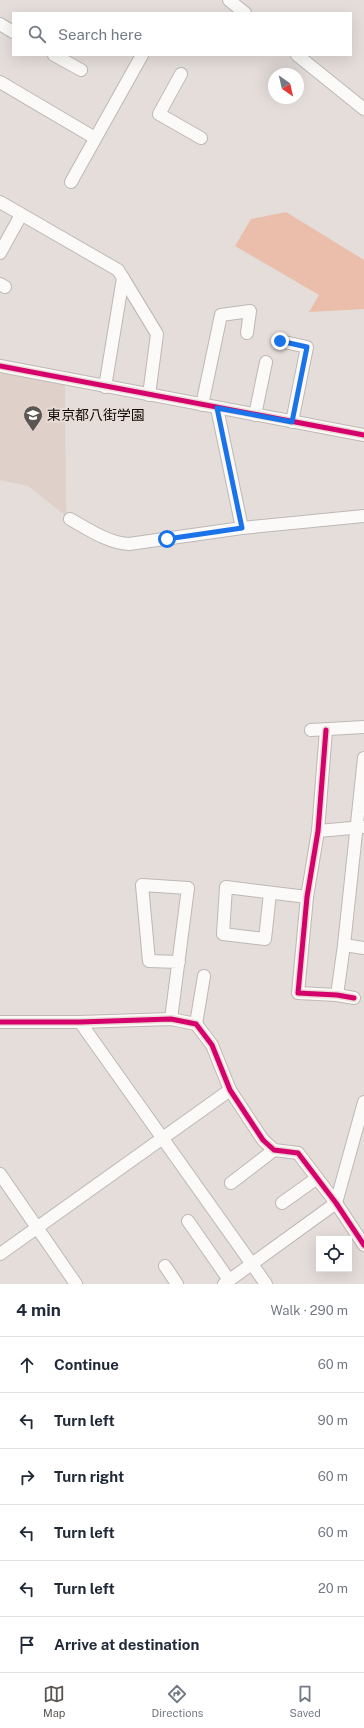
<!DOCTYPE html>
<html lang="en">
<head>
<meta charset="utf-8">
<style>
  :root { --surface:#fff; --page:#f6f6f7; --text:#1f2937; --muted:#747a83; --line:#e0e1e3; --accent:#5b5653 }
  body { margin:0; font-family:"Public Sans","Noto Sans JP",sans-serif; background:var(--page); color:var(--text) }
  .controls { position:absolute; right:12px; bottom:12px; display:grid; overflow:hidden; border-radius:0px; box-shadow:0 4px 16px #0002 }
  .controls button { width:36px; height:36px; display:grid; place-items:center; padding:0; border:0; border-bottom:1px solid var(--line); background:var(--surface); color:var(--text); font:20px sans-serif }
  .compass { position:absolute; left:268px; top:68px; width:36px; height:36px; border-radius:50%; background:var(--surface); box-shadow:0 4px 16px #0002; rotate:146deg }
  .stop { position:absolute; width:12px; height:12px; margin:-9px; border:3px solid #1a73e8; border-radius:50%; background:#fff }
  .stop.end { background:#1a73e8; border-color:#fff; box-shadow:0 1px 4px #0008 }
  .list { margin:0; padding:0; list-style:none }
  h2 { display:flex; justify-content:space-between; align-items:center; height:52px; margin:0; padding:0 16px; font-size:17px }
  h2 small { font-size:13px; font-weight:400; color:var(--muted) }
  .list li { display:grid; grid-template-columns:26px 1fr auto; gap:12px; align-items:center; box-sizing:border-box; height:56px; padding:0 16px; border-top:1px solid var(--line) }
  .list b { display:block; font-size:15px; white-space:nowrap }
  .list em { font-size:13px; font-style:normal; color:var(--muted) }
  .icon { flex:none; width:22px; height:22px; fill:none; stroke:currentColor; stroke-width:2; stroke-linecap:round; stroke-linejoin:round }
  .map { position:relative; flex:none; width:364px; height:1284px; overflow:hidden }
  .search { position:absolute; background:var(--surface); box-shadow:0 4px 16px #0002; left:12px; right:12px; top:12px; height:44px; display:flex; align-items:center; gap:10px; box-sizing:border-box; padding:0 14px; border-radius:0px; color:var(--muted); font-size:15px }
  .sheet { height:388px; background:var(--surface) }
  nav { display:flex; justify-content:space-around; align-items:center; box-sizing:border-box; height:56px; border-top:1px solid var(--line); background:var(--surface); font-size:11px; color:var(--muted) }
  nav a { display:grid; justify-items:center; gap:2px }
  nav .on { color:var(--accent) }
  .map>svg:first-child { display:block }
</style>
</head>
<body>
<div class="map">
<svg width="364" height="1284" viewBox="0 0 364 1284">
  <rect width="100%" height="100%" fill="#e4ddda"/>
  <polygon fill="#dfd0c9" points="0,372 65,384 66,516 28,486 0,480"/>
  <polygon fill="#eabeaa" points="286,212 364,260 364,309 309,312 319,295 235,246 251,219"/>
  <g fill="none" stroke-linecap="round" stroke-linejoin="round">
    <defs>
      <g id="minor">
        <polyline points="229,0 245,13"/>
        <polyline points="0,24 13,32"/>
        <polyline points="54,55 81,70"/>
        <polyline points="297,55 364,109"/>
        <polyline points="181,74 159,114 201,138"/>
        <polyline points="0,82 95,138"/>
        <polyline points="71,182 142,55"/>
        <polyline points="0,202 118,270 123,278 105,387"/>
        <polyline points="0,253 21,215"/>
        <polyline points="123,278 157,334 149,395"/>
        <polyline points="0,284 5,287"/>
        <polyline points="280,341 307,347 292,422"/>
        <polyline points="0,366 364,435"/>
        <polyline points="202,405 221,315 250,311 247,333"/>
        <polyline points="217,408 242,528"/>
        <polyline points="255,415 266,362"/>
        <path d="M70,519C88,529 108,543 129,544L242,528L364,516"/>
        <polyline points="311,730 364,727"/>
        <polyline points="326,730 318,831 307,897 298,993 337,995 354,998"/>
        <polyline points="318,831 363,827"/>
        <polyline points="270,893 265,939 223,934 226,887 307,897"/>
        <polyline points="344,945 364,948"/>
        <polyline points="337,995 344,945 364,758"/>
        <polyline points="171,1019 188,888 142,885 149,961 179,962"/>
        <polyline points="0,1022 80,1022 171,1019 196,1024 212,1045 230,1090 263,1140 274,1150 298,1153 336,1203 364,1245"/>
        <polyline points="80,1022 266,1284"/>
        <polyline points="196,1024 204,976"/>
        <polyline points="0,1174 76,1284"/>
        <polyline points="231,1183 274,1150"/>
        <polyline points="282,1203 317,1178"/>
        <polyline points="188,1221 229,1280"/>
        <polyline points="0,1254 230,1090"/>
        <polyline points="165,1266 177,1284"/>
        <polyline points="224,1284 336,1203 364,1102"/>
      </g>
    </defs>
    <use href="#minor" stroke="#beb8b5" stroke-width="14"/>
    <use href="#minor" stroke="#fbfaf9" stroke-width="12"/>
    <defs>
      <g id="cycleway">
        <polyline points="0,366 364,435"/>
        <polyline points="326,730 318,831 307,897 298,993 337,995 354,998"/>
        <polyline points="0,1022 80,1022 171,1019 196,1024 212,1045 230,1090 263,1140 274,1150 298,1153 336,1203 364,1245"/>
      </g>
    </defs>
    <use href="#cycleway" stroke="#e9dbd5" stroke-width="8"/>
    <use href="#cycleway" stroke="#d6006c" stroke-width="5"/>
  </g>
  <g fill="none" stroke-linecap="round" stroke-linejoin="round">
    <polyline stroke="#1a73e8" stroke-width="5" points="167,539 242,528 217,408 292,422 307,347 280,341"/>
  </g>
  <defs>
    <symbol id="school-pin" viewBox="-11 -11 22 30"><path d="M0 17L-7.5 6A9.5 9.5 0 1 1 7.5 6Z" fill="#5b5653" stroke="#e9dbd5"/><path d="M0-5L7-2L0 1L-7-2ZM-4 1L0 2.5L4 1V4Q0 6-4 4Z" fill="#fff"/></symbol>
  </defs>
  <g fill-rule="evenodd">
    <use href="#school-pin" x="22" y="404" width="22" height="30"/>
  </g>
  <g text-anchor="middle" dominant-baseline="central" stroke-width="4" stroke-linejoin="round" paint-order="stroke">
    <g font-size="14" fill="#110d0b" stroke="#e9dbd5" text-anchor="start">
      <text x="47" y="415">東京都八街学園</text>
    </g>
  </g>
</svg>
<div class="controls">
<button><svg class="icon" aria-label="locate" viewBox="0 0 24 24"><circle cx="12" cy="12" r="6"/><path d="M12 2v4M12 18v4M2 12h4M18 12h4"/></svg></button>
</div>
<svg class="compass" viewBox="-18 -18 36 36"><path d="M0-13l5 13h-10z" fill="#e53935"/><path d="M0 13l5-13h-10z" fill="#747a83"/></svg>
<div class="stop" style="left:167px;top:539px"></div>
<div class="stop end" style="left:280px;top:341px"></div>
<div class="search"><svg class="icon" aria-label="search" viewBox="0 0 24 24"><circle cx="10" cy="10" r="6"/><path d="M15 15l6 6"/></svg>Search here</div>
</div>
<section class="sheet">
<h2>4 min<small>Walk · 290 m</small></h2>
<ul class="list">
<li><svg class="icon" aria-label="ahead" viewBox="0 0 24 24"><path d="M12 20V5M6 11l6-6 6 6"/></svg><div><b>Continue</b></div><em>60 m</em></li>
<li><svg class="icon" aria-label="left" viewBox="0 0 24 24"><path d="M17 20v-9H6M10 6l-5 5 5 5"/></svg><div><b>Turn left</b></div><em>90 m</em></li>
<li><svg class="icon" aria-label="right" viewBox="0 0 24 24"><path d="M7 20v-9h11M14 6l5 5-5 5"/></svg><div><b>Turn right</b></div><em>60 m</em></li>
<li><svg class="icon" aria-label="left" viewBox="0 0 24 24"><path d="M17 20v-9H6M10 6l-5 5 5 5"/></svg><div><b>Turn left</b></div><em>60 m</em></li>
<li><svg class="icon" aria-label="left" viewBox="0 0 24 24"><path d="M17 20v-9H6M10 6l-5 5 5 5"/></svg><div><b>Turn left</b></div><em>20 m</em></li>
<li><svg class="icon" aria-label="arrive" viewBox="0 0 24 24"><path d="M6 21V4h12l-3 4 3 4H6"/></svg><div><b>Arrive at destination</b></div></li>
</ul>
</section>
<nav>
<a class="on"><svg class="icon" aria-label="map" viewBox="0 0 24 24"><path d="M3 6l6-2 6 2 6-2v14l-6 2-6-2-6 2zM9 4v14M15 6v14"/></svg>Map</a>
<a><svg class="icon" aria-label="directions" viewBox="0 0 24 24"><path d="M12 3l9 9-9 9-9-9zM9 14v-3h6M13 9l2 2-2 2"/></svg>Directions</a>
<a><svg class="icon" aria-label="saved" viewBox="0 0 24 24"><path d="M7 4h10v16l-5-4-5 4z"/></svg>Saved</a>
</nav>
</body>
</html>
